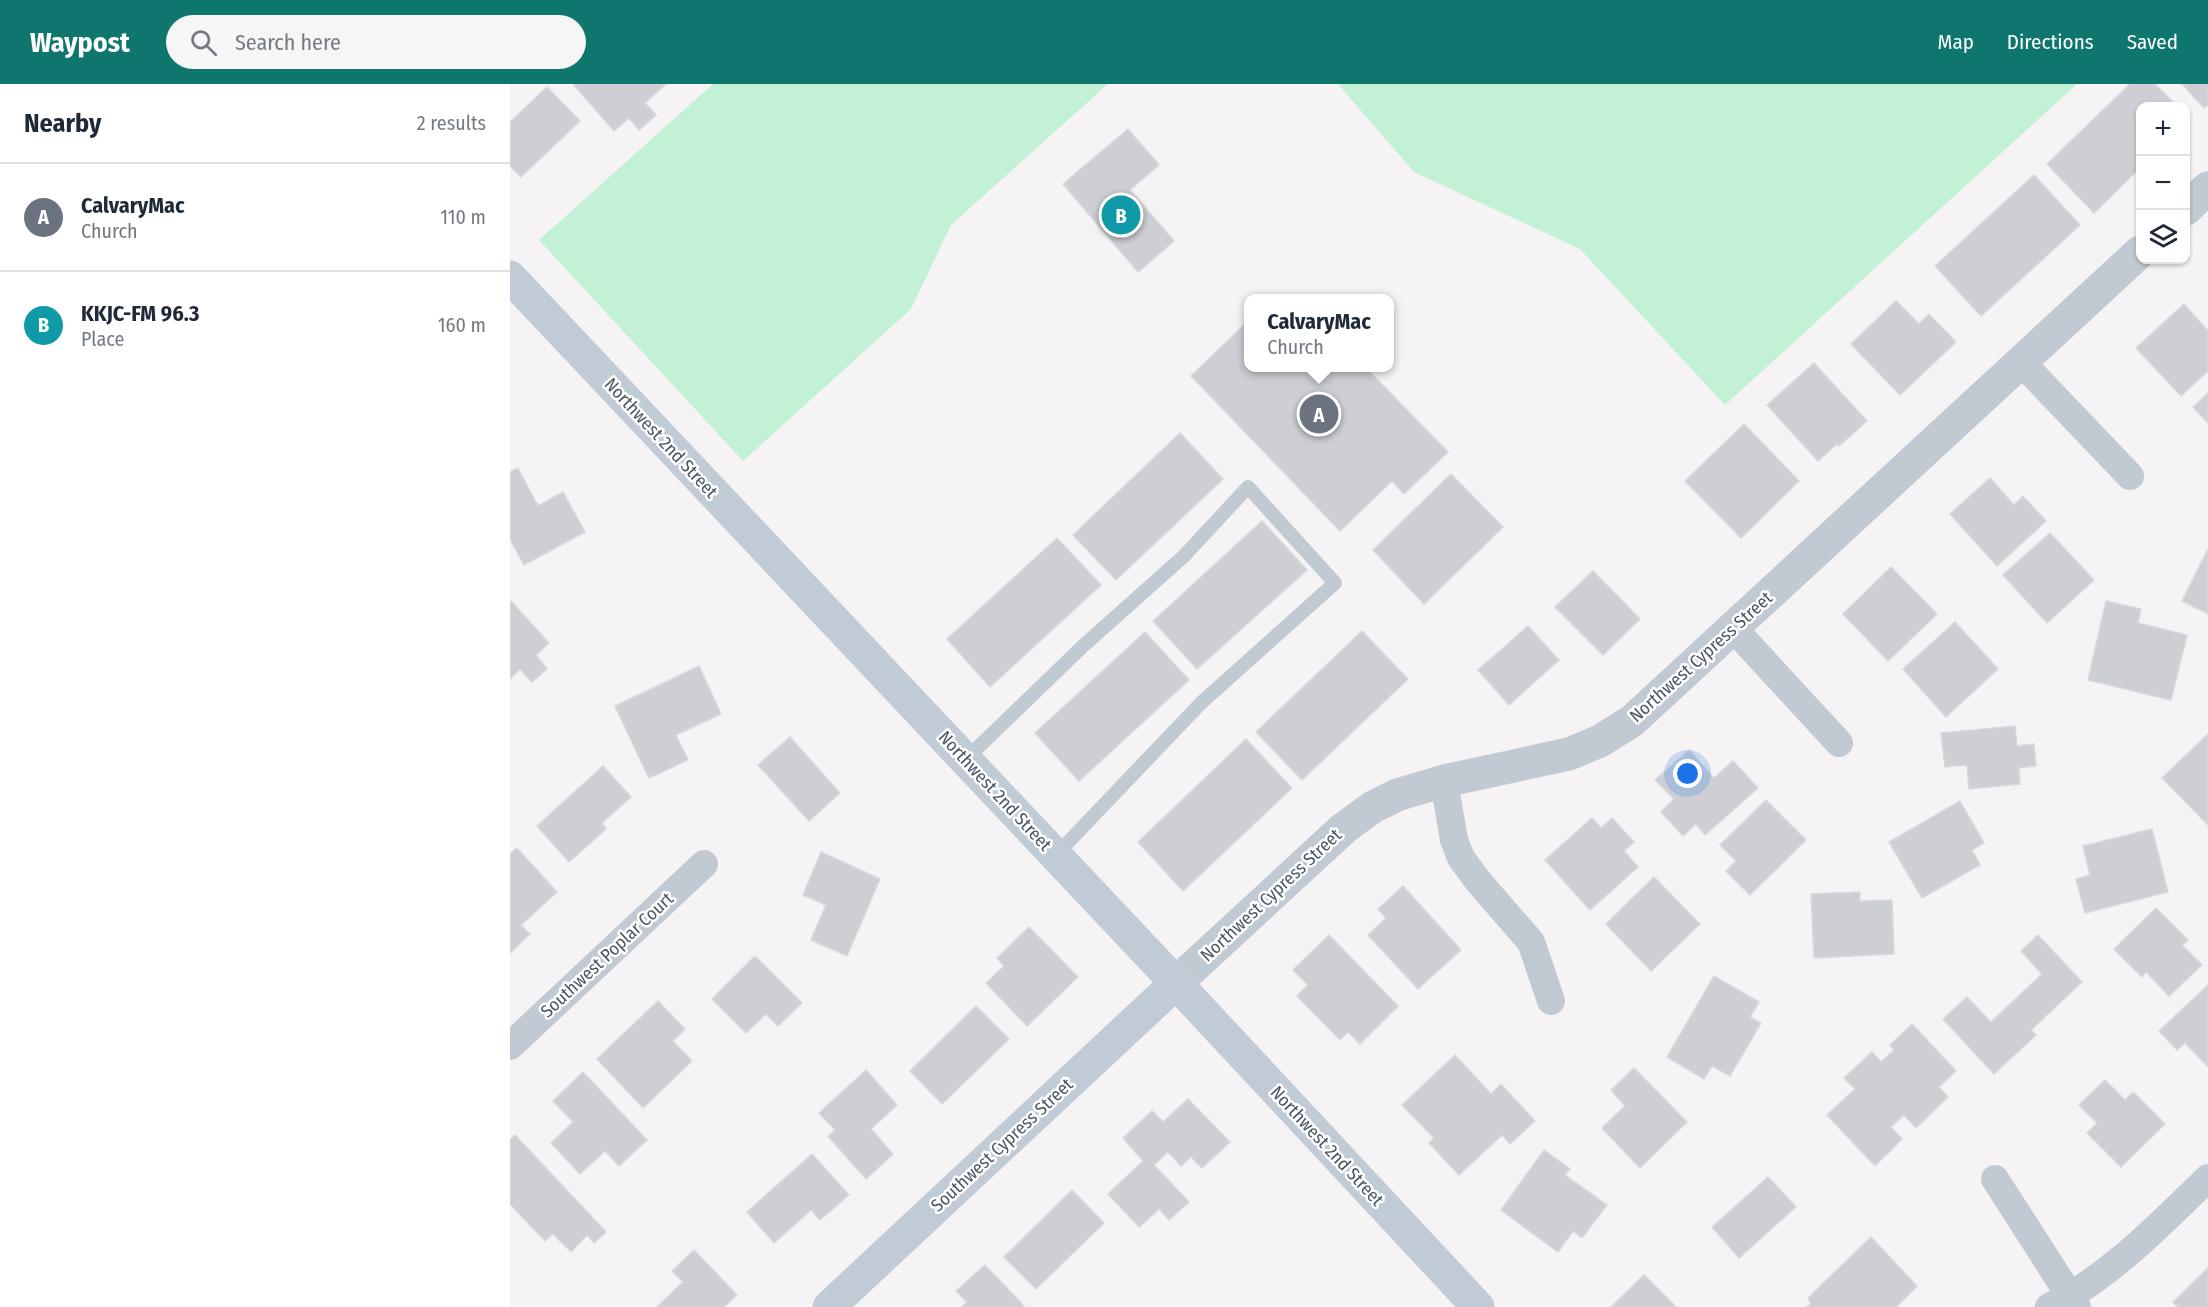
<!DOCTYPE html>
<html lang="en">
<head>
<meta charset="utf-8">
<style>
  :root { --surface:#fff; --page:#f6f6f7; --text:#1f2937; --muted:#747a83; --line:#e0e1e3; --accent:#0f766e }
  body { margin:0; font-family:"Fira Sans Condensed",sans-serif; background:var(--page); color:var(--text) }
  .controls { position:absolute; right:18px; top:18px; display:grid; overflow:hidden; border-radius:12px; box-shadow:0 2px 4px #0004 }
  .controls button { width:54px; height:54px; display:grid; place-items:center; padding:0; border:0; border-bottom:2px solid var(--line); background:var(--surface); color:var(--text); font:30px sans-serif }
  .you { position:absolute; left:1178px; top:690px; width:21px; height:21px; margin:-15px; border:4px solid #fff; border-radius:50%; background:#1a73e8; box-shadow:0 0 0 9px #1a73e833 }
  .badge { display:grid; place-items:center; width:39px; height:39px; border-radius:50%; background:var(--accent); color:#fff; font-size:20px; font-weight:700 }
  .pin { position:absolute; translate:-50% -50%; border:3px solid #fff; box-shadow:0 2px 6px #0006 }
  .popup { position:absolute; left:734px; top:210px; width:150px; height:78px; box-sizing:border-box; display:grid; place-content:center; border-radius:12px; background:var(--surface); filter:drop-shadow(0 2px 4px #0005); font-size:20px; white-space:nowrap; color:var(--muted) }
  .popup b { font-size:22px; color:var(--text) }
  .popup::after { content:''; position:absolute; left:50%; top:100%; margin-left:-12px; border:12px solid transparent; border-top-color:var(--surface) }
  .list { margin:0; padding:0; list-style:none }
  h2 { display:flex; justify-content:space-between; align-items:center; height:78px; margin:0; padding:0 24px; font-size:26px }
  h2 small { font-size:20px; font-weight:400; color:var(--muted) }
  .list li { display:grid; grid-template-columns:39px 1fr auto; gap:18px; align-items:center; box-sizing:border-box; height:108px; padding:0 24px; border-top:2px solid var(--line) }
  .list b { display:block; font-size:22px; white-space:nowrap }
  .list p { margin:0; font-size:20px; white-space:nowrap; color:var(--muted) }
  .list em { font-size:20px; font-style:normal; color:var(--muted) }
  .icon { flex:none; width:33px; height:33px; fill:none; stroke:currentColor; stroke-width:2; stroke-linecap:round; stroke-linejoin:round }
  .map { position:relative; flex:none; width:1698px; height:1223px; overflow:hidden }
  header { display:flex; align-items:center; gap:36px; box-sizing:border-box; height:84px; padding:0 30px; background:var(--accent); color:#fff }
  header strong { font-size:28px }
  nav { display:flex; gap:33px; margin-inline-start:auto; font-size:21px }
  .search { width:420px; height:54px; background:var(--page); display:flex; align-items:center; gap:15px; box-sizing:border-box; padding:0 21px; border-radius:33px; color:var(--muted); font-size:22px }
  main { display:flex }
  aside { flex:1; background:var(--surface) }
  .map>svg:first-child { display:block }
</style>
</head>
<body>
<header>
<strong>Waypost</strong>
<div class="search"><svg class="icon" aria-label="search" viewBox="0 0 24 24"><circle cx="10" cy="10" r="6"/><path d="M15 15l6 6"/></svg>Search here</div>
<nav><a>Map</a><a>Directions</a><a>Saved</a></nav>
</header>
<main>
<aside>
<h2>Nearby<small>2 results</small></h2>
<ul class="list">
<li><span class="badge" style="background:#6b7280">A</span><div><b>CalvaryMac</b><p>Church</p></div><em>110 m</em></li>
<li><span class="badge" style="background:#0f9aa8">B</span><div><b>KKJC-FM 96.3</b><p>Place</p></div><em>160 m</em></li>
</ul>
</aside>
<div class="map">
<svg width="1698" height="1223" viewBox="0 0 1698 1223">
  <rect width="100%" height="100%" fill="#f5f3f3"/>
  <g fill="#c3f1d5">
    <polygon points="203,0 598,0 441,141 401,225 233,377 29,156"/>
    <polygon points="828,0 1567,0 1215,321 1070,165 904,88"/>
  </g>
  <g fill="#cdcfd5" stroke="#d7d9de" stroke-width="1.5">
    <polygon points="65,0 156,0 135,19 146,31 129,46 119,34 104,47 64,1"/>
    <polygon points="1620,0 1645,0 1667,22 1630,22 1630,84 1584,129 1537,80"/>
    <polygon points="1672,0 1698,0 1698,21 1694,24"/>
    <polygon points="37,3 70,37 11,93 0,82 0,38"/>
    <polygon points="618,45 649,81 620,106 664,157 628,188 553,100"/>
    <polygon points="1524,91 1570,141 1471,232 1425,182"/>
    <polygon points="1386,217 1409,240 1419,230 1446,258 1390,311 1341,260"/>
    <polygon points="1674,220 1698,247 1698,287 1671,312 1626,264"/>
    <polygon points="738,237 738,284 856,284 938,368 894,410 882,397 830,447 681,292"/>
    <polygon points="1304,279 1357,337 1329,362 1327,360 1308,377 1257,321"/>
    <polygon points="1698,309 1698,339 1683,323"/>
    <polygon points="1234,340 1289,397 1231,454 1175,397"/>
    <polygon points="670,349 713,395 606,496 563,451"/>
    <polygon points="8,384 28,422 53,408 75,448 14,481 0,455 0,388"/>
    <polygon points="941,390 993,443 914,520 863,466"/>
    <polygon points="1480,394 1504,421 1513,412 1536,437 1487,482 1440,430"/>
    <polygon points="752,437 797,486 687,585 643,537"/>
    <polygon points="1540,449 1584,496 1537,539 1493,491"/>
    <polygon points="547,454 591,501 480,603 437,555"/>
    <polygon points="1698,465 1698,530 1672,517"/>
    <polygon points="1381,483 1427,530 1378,577 1333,530"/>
    <polygon points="1083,487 1130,535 1093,571 1045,523"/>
    <polygon points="0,516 39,559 26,571 37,585 22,598 10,585 0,595"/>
    <polygon points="1596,517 1631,525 1628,539 1677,551 1661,616 1578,596"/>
    <polygon points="1445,538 1488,585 1436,633 1393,585"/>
    <polygon points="1018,542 1049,576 999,621 968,586"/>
    <polygon points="852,547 898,595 792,696 746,648"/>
    <polygon points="635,548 679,596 569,697 525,649"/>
    <polygon points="189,582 211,630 166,651 178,676 139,694 105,622"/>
    <polygon points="1505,642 1507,662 1524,660 1526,682 1509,684 1510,700 1459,705 1457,681 1435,683 1431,649"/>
    <polygon points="1698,650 1698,741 1652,694"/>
    <polygon points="280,653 330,709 299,737 248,681"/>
    <polygon points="736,655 782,704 673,807 628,758"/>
    <polygon points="1179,666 1204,694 1223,677 1248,704 1195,751 1186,740 1173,752 1151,728 1164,715 1145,696"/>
    <polygon points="93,682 121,713 92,739 96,745 59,778 27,742"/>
    <polygon points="1256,716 1296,756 1240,811 1216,787 1226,777 1210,761"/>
    <polygon points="1450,717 1474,759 1462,766 1470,781 1412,814 1379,758"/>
    <polygon points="1082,734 1091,744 1102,734 1124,758 1114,767 1128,783 1080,826 1035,776"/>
    <polygon points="1642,745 1658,808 1575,829 1566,795 1580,791 1573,762"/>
    <polygon points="7,764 47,808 11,841 20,850 0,869 0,770"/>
    <polygon points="311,768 370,795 337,872 301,856 316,821 293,811"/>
    <polygon points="1144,793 1190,840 1141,887 1096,840"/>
    <polygon points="893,802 951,866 908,905 858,851 876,834 868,825"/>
    <polygon points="1350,808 1350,817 1382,816 1384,870 1304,874 1301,810"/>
    <polygon points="1646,824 1678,856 1672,861 1692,881 1659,912 1636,888 1632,893 1604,865"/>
    <polygon points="519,843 568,893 517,942 476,899 494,882 487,874"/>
    <polygon points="819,851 888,922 850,960 838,948 830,956 787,912 798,901 783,886"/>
    <polygon points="1528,851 1572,898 1521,946 1526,951 1484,990 1433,935 1457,913 1481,938 1532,890 1511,867"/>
    <polygon points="245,872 292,919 268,942 256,930 236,949 202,915"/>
    <polygon points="1204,892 1249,918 1240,933 1251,939 1220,992 1202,982 1194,995 1157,973"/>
    <polygon points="1698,901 1698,983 1675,959 1667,966 1649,947"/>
    <polygon points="148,917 175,945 163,957 182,977 133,1024 87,975"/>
    <polygon points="466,922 499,955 432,1020 400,987"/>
    <polygon points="1402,940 1446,987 1429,1003 1438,1013 1406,1044 1394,1031 1381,1043 1392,1055 1365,1082 1317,1031 1345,1005 1334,994 1362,968 1371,978 1384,966 1380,961"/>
    <polygon points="945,971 981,1010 991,1000 1025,1037 1000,1060 992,1051 949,1091 919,1059 924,1054 892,1021"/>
    <polygon points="1124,984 1177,1038 1130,1084 1092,1044 1115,1022 1101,1006"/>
    <polygon points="356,986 387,1021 361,1045 383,1070 356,1095 318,1052 325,1046 309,1029"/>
    <polygon points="73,988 137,1056 109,1082 95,1067 70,1090 41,1059 63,1038 43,1017"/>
    <polygon points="1595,996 1615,1016 1623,1008 1655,1040 1611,1083 1577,1049 1587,1039 1569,1021"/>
    <polygon points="678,1015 720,1058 692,1084 681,1073 671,1082 658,1068 644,1081 679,1118 659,1136 649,1125 629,1143 598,1110 633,1077 613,1054 642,1027 653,1038"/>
    <polygon points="5,1051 96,1148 84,1159 77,1151 61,1168 43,1150 35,1157 0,1120 0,1056"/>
    <polygon points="1034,1066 1060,1085 1055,1091 1097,1121 1072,1154 1063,1147 1048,1168 991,1126"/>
    <polygon points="302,1070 339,1111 310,1136 301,1126 264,1159 237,1128"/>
    <polygon points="1258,1093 1286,1123 1229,1174 1202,1143"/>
    <polygon points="562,1106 594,1139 526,1205 494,1173"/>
    <polygon points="1361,1153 1407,1202 1386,1223 1297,1223 1301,1219 1298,1214"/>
    <polygon points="184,1166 227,1211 214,1223 147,1223 173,1198 162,1187"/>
    <polygon points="475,1181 514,1222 513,1223 452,1223 457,1218 446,1207"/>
    <polygon points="1698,1184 1698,1223 1668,1223 1663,1218"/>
    <polygon points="1134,1191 1166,1223 1101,1223"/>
  </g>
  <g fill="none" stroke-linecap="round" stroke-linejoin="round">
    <polyline stroke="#c1cad2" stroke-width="14" points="455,676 573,562 674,472 738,403 825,499 691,619 546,771"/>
    <g stroke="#c1cad2" stroke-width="28">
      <polyline points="1512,279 1620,392"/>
      <polyline points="1223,544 1329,659"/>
      <polyline points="934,697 944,756 951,774 968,797 1021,858 1041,917"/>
      <polyline points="0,962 194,780"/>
      <polyline points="1485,1095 1567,1223"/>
      <path d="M1539,1223C1600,1193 1649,1141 1698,1094"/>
    </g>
    <g stroke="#c1cad2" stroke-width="33">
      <polyline points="1676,125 1698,104"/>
      <polyline points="666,899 834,744 863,723 887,711 934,697 1059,670 1090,657 1122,637 1630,168"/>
    </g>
    <g stroke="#c1cbd6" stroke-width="33">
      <polyline points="0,193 666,899 968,1223"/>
      <polyline points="319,1223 666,899"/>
    </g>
  </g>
  <g text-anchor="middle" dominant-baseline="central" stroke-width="5" stroke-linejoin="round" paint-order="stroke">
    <g font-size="18" fill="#4a5661" stroke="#fff">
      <text transform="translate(151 354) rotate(47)">Northwest 2nd Street</text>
      <text transform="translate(1191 573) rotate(-42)">Northwest Cypress Street</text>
      <text transform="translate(485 707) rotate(47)">Northwest 2nd Street</text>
      <text transform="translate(761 811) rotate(-43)">Northwest Cypress Street</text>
      <text transform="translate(97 871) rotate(-43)">Southwest Poplar Court</text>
      <text transform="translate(492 1061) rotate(-43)">Southwest Cypress Street</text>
      <text transform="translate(817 1062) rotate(47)">Northwest 2nd Street</text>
    </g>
  </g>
</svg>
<div class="controls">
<button>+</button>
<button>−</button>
<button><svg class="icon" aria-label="layers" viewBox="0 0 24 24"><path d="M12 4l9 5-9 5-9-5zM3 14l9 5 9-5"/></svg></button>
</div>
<div class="you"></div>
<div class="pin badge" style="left:809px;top:330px;background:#6b7280">A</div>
<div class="popup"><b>CalvaryMac</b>Church</div>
<div class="pin badge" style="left:611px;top:131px;background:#0f9aa8">B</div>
</div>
</main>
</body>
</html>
